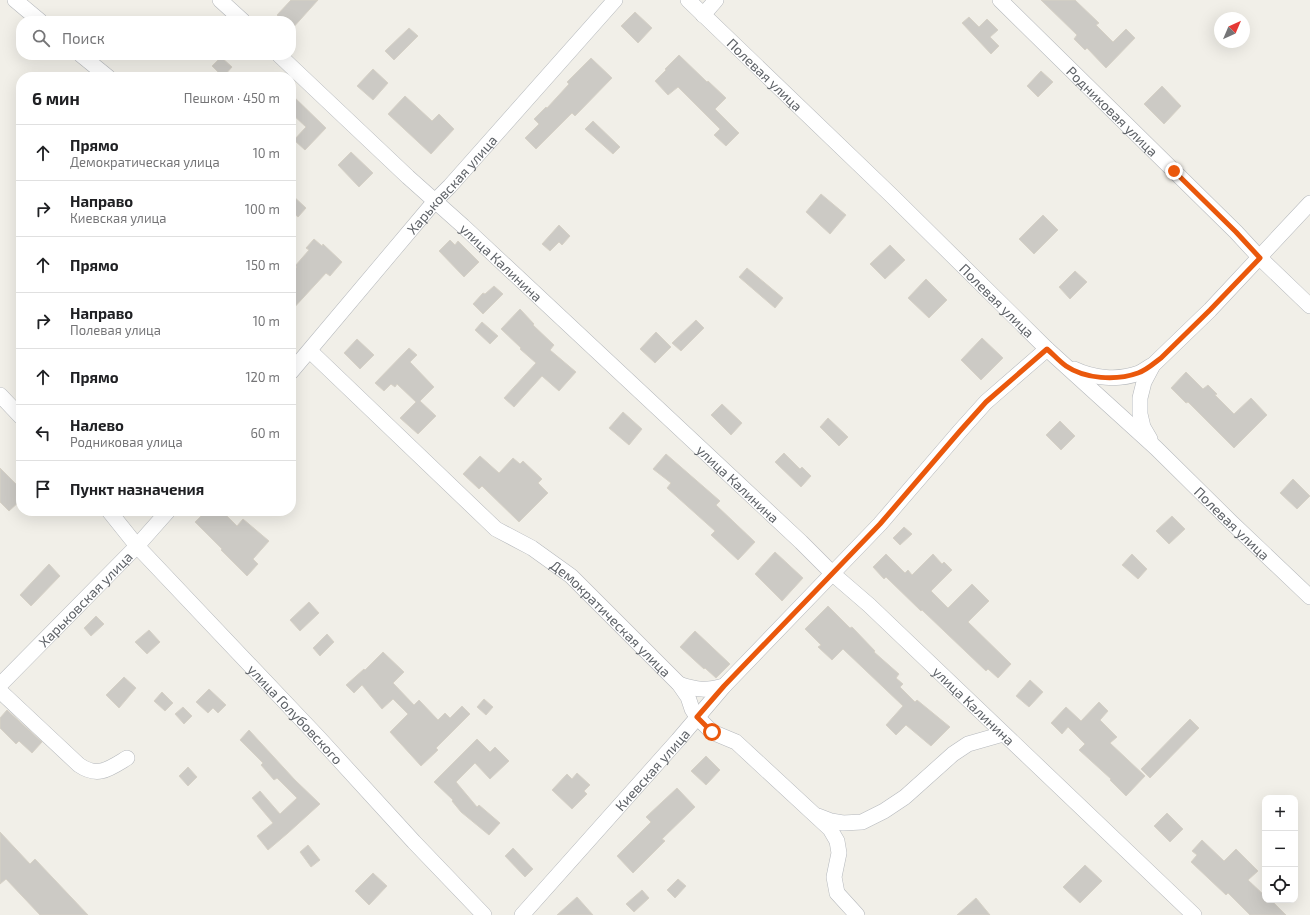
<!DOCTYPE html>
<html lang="ru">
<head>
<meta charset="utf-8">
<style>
  :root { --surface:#fff; --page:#f2f2f2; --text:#202124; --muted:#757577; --line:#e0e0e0 }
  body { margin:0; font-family:"Exo 2",sans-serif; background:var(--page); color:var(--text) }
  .controls { position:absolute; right:12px; bottom:12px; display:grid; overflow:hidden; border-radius:8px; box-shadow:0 4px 16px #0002 }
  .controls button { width:36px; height:36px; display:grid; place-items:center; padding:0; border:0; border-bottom:1px solid var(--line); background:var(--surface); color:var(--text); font:20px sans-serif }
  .compass { position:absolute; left:1214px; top:12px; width:36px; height:36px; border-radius:50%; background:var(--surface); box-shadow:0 4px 16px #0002; rotate:44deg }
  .stop { position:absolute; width:12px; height:12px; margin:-9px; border:3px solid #ea580c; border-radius:50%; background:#fff }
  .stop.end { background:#ea580c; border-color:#fff; box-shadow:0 1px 4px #0008 }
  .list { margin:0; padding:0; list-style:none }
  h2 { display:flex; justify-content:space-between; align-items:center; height:52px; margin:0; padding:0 16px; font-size:17px }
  h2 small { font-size:13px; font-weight:400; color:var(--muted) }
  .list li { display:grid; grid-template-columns:26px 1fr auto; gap:12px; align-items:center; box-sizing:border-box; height:56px; padding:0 16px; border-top:1px solid var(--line) }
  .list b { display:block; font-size:15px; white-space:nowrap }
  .list p { margin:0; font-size:13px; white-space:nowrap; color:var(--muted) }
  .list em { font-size:13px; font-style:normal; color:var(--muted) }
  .icon { flex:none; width:22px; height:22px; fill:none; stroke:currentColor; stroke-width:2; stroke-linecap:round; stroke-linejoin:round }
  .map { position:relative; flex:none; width:1310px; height:915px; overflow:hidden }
  .search { position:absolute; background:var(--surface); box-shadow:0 4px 16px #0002; left:16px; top:16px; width:280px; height:44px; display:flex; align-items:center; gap:10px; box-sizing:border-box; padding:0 14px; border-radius:16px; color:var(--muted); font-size:15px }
  .panel { position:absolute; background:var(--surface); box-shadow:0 4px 16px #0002; left:16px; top:72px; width:280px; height:444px; border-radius:16px }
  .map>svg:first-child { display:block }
</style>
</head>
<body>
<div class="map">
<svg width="1310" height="915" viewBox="0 0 1310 915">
  <rect width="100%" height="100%" fill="#f1efe8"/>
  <g fill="#cccac5" stroke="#d6d1c6">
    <polygon points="291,0 318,0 291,30 291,21 284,21 277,15"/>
    <polygon points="1041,0 1075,0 1099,23 1096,25 1113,42 1126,29 1135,38 1106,68 1087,48 1085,50 1074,39 1077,35"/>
    <polygon points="635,12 652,28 638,43 621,26"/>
    <polygon points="969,17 979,27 987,19 998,30 990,37 999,46 991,54 962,23"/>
    <polygon points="409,28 418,36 394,60 385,51"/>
    <polygon points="679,55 707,82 708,81 726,98 715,109 739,133 726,146 714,135 720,129 678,87 668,95 655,81 666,70 665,69"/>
    <polygon points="221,57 232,67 223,77 212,66"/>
    <polygon points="591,58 612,78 575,116 572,113 536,149 525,138 539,124 534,119 546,107 547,108 569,84 567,82"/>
    <polygon points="373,69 388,83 373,100 357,86"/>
    <polygon points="1041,71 1053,82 1038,97 1027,86"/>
    <polygon points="1162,86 1181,106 1164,124 1144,104"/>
    <polygon points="291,94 326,128 305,150 294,140 306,127 291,113"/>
    <polygon points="405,96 432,121 439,114 454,129 431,154 388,114"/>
    <polygon points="593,121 620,147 613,154 585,129"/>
    <polygon points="351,152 373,173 359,187 338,165"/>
    <polygon points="291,194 306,208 298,217 291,211"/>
    <polygon points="821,194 846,215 830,234 806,212"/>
    <polygon points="1043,215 1058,230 1034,254 1019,239"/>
    <polygon points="559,225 570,236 562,245 559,242 550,251 542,244"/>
    <polygon points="314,239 322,246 323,244 342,262 330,276 326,273 291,311 291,273 297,267 295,266 309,250 306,248"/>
    <polygon points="450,240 455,245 458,241 479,262 464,277 439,251"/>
    <polygon points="890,245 905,260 885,279 870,264"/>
    <polygon points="747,268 783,298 775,308 739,277"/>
    <polygon points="1075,271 1087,282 1070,299 1059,287"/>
    <polygon points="926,279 947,300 929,318 908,298"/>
    <polygon points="494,286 503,294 483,314 473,304 483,293 485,294"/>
    <polygon points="520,309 534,324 533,325 554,345 550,350 576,372 559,391 542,376 514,407 504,398 536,363 520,349 521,348 501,329"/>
    <polygon points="696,320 704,328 681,351 672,343"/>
    <polygon points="482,322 498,336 490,344 475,330"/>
    <polygon points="656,332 671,347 655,363 640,349"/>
    <polygon points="982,338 1003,358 981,380 961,360"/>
    <polygon points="357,339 374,355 360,369 344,353"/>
    <polygon points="409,348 417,355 410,362 434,387 420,401 436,416 418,434 400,418 416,402 397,384 395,387 391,384 384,391 375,383"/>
    <polygon points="1186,372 1203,389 1208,385 1217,394 1215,395 1234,414 1251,398 1267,415 1234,448 1188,402 1186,403 1171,388"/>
    <polygon points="722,404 742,423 731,435 711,415"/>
    <polygon points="623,412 642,429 629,445 609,428"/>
    <polygon points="828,418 848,437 839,446 820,427"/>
    <polygon points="1060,421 1075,436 1061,450 1046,435"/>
    <polygon points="784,453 800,469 802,467 811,476 801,487 775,462"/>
    <polygon points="666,454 720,501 716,505 755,542 738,560 711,535 715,531 667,488 671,483 653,469"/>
    <polygon points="480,456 499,473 513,458 520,464 523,461 542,479 538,483 548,493 519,522 482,486 479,489 463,474"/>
    <polygon points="0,468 21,489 21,500 9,511 0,502"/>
    <polygon points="1293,479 1310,496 1297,509 1280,493"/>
    <polygon points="206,511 222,511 237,526 243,519 269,541 253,559 258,564 247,576 221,550 222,549 195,522"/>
    <polygon points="1172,516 1185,529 1169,544 1156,531"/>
    <polygon points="904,527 912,534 900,545 893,538"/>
    <polygon points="775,552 803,578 782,601 755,574"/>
    <polygon points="886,554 905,573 908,570 912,575 933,554 942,564 944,562 952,570 931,591 948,608 972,584 989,601 968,622 1011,664 998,678 988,669 986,671 922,610 921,611 886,577 884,579 873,567"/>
    <polygon points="1132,554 1147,569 1138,579 1122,565"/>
    <polygon points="49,564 60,576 31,606 20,595"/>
    <polygon points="309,602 319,613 300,631 290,620"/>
    <polygon points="828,606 850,628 852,627 875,651 874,652 899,674 896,678 903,684 900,687 915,702 917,700 950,727 931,746 906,725 896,735 886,725 903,706 843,649 832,660 818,647 821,645 805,629"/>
    <polygon points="96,616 104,624 91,636 84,628"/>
    <polygon points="149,630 160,642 147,654 135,642"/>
    <polygon points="695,631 730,664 716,678 705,668 704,669 680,647"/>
    <polygon points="327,634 334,642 320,656 313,648"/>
    <polygon points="383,652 404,672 393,683 414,705 419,700 438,720 445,713 450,718 462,706 470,714 436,748 438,750 421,766 390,732 408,714 393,699 382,709 362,685 354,693 346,685 364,669 365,670"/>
    <polygon points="124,677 136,688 119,708 106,695"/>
    <polygon points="1030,680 1043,692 1029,707 1016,696"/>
    <polygon points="209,689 226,705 218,713 213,708 208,713 196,702"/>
    <polygon points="162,692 173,703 165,711 154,701"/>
    <polygon points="484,699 493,707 486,715 477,707"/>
    <polygon points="1099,702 1108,711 1100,720 1117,737 1110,743 1145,776 1126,796 1110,780 1111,779 1079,750 1085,744 1068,727 1062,734 1051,723 1066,707 1081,721"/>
    <polygon points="183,707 192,716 184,724 175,714"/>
    <polygon points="7,710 42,742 32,753 19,741 16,744 0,728 0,718"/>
    <polygon points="1190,719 1199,728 1150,778 1141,769"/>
    <polygon points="249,730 295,780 320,804 288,833 268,850 257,836 273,823 252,798 260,791 280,814 297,798 277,778 274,780 261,765 263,763 240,740"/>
    <polygon points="477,739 490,752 495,747 509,761 490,779 475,763 456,782 477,807 479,805 500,823 489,835 461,812 452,801 453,800 434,782"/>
    <polygon points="706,756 720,770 706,785 691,771"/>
    <polygon points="188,767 197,777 188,786 179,776"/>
    <polygon points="577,773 590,785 584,791 587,794 572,809 552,790 567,774 572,779"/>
    <polygon points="677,788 695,807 662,839 665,841 633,873 617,856 651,822 646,817"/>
    <polygon points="1167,813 1183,829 1170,842 1154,826"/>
    <polygon points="0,832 30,864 35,859 88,915 40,915 6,879 0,884"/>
    <polygon points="1202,840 1224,861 1236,849 1258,871 1248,880 1265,896 1265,900 1271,900 1286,915 1250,915 1228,893 1226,895 1191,862 1197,855 1192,851"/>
    <polygon points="308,845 320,860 311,867 300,852"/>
    <polygon points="513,848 533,869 525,877 505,856"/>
    <polygon points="1085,865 1102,881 1080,903 1063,887"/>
    <polygon points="373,873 387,886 369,905 355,891"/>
    <polygon points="678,879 686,886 675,898 667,890"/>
    <polygon points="642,890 649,898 634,912 626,904"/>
    <polygon points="577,897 593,915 557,915"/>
    <polygon points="976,898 990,915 957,915"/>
  </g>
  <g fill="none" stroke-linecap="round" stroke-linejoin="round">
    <defs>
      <g id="minor">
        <polyline points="15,0 40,21"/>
        <polyline points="220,0 243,21"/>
        <path id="s1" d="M688,0L892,196L1047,349L1156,448L1231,522L1310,597"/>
        <path id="s2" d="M1000,0L1236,232L1260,258L1310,306"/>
        <polyline points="703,15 716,0"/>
        <polyline points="81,55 108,77"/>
        <path id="s3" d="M279,55L408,177L463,226L801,542L833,574L869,605L1194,915"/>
        <path id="s4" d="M310,351L496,529L532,548L571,576L679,684L688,697L692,709L697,717L712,732L736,742L830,829L837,841L839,853L834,877L837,893L857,915"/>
        <path d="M1074,369C1093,378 1118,381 1139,373C1144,371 1148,367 1153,365"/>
        <path id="s5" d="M291,372L435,201L450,186L615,0"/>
        <polyline points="0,395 21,417"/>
        <polyline points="1150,439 1143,427 1140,414 1140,398 1144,382 1153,365 1210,310 1310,203"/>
        <path id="s6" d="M109,511L137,546L319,738L414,842L484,915"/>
        <path d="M679,684C697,690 706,691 724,686"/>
        <path id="s7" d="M0,685L137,546L168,511"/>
        <path d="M0,691L79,765C98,778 109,769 127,758"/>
        <polyline points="818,816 831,821 843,823 862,822 884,811 905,797 953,754 968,744 1003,734"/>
        <path id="s8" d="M522,915L678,740L724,686L880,524L960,431L986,402L1047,349"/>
      </g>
    </defs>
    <use href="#minor" stroke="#b5b8bc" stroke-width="16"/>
    <use href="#minor" stroke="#fff" stroke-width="15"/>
  </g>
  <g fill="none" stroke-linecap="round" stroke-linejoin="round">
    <path stroke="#ea580c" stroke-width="5" d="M712,732L697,717L724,686L880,524L960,431L986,402L1047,349C1053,354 1059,361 1066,366C1085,379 1116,381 1138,373C1147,370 1154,363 1161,358L1210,310L1260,258L1236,232L1174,171"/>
  </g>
  <g text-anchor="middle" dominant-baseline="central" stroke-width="3" stroke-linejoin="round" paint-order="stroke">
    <g font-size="14" fill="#5f6368" stroke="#fff">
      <text stroke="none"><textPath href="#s1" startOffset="107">Полевая улица</textPath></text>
      <text stroke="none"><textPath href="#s2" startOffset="158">Родниковая улица</textPath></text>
      <text stroke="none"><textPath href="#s5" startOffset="247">Харьковская улица</textPath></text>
      <text stroke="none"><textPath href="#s3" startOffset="304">улица Калинина</textPath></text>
      <text stroke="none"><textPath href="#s1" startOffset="431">Полевая улица</textPath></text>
      <text stroke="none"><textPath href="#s3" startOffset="628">улица Калинина</textPath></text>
      <text stroke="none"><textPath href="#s1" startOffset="755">Полевая улица</textPath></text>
      <text stroke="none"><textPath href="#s7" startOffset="121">Харьковская улица</textPath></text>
      <text stroke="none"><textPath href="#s4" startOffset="404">Демократическая улица</textPath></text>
      <text stroke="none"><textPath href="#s3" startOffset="952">улица Калинина</textPath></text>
      <text stroke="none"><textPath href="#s6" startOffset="276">улица Голубовского</textPath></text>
      <text stroke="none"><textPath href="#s8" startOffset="195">Киевская улица</textPath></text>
    </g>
  </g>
</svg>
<div class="controls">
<button>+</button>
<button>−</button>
<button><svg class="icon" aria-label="locate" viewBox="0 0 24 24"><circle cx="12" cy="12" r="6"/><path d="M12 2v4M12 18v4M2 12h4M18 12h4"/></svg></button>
</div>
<svg class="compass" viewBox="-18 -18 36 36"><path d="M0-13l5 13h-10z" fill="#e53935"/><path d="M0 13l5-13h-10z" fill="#757577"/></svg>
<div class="stop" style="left:712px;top:732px"></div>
<div class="stop end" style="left:1174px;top:171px"></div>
<div class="search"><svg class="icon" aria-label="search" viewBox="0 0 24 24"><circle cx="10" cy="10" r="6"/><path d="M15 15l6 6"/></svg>Поиск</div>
<section class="panel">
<h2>6 мин<small>Пешком · 450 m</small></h2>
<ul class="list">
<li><svg class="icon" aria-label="ahead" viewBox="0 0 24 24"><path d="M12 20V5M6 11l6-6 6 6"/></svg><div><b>Прямо</b><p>Демократическая улица</p></div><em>10 m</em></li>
<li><svg class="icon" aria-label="right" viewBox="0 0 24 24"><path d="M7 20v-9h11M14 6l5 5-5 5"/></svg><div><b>Направо</b><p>Киевская улица</p></div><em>100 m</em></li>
<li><svg class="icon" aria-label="ahead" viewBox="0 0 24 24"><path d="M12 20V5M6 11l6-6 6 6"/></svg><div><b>Прямо</b></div><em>150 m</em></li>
<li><svg class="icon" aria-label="right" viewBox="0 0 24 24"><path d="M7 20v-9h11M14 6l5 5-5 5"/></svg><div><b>Направо</b><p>Полевая улица</p></div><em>10 m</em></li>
<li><svg class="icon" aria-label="ahead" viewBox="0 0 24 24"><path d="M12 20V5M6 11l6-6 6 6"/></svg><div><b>Прямо</b></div><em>120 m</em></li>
<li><svg class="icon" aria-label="left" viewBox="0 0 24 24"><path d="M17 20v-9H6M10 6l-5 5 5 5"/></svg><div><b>Налево</b><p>Родниковая улица</p></div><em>60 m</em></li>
<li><svg class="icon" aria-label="arrive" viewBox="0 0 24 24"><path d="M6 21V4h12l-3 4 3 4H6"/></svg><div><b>Пункт назначения</b></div></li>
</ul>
</section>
</div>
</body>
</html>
